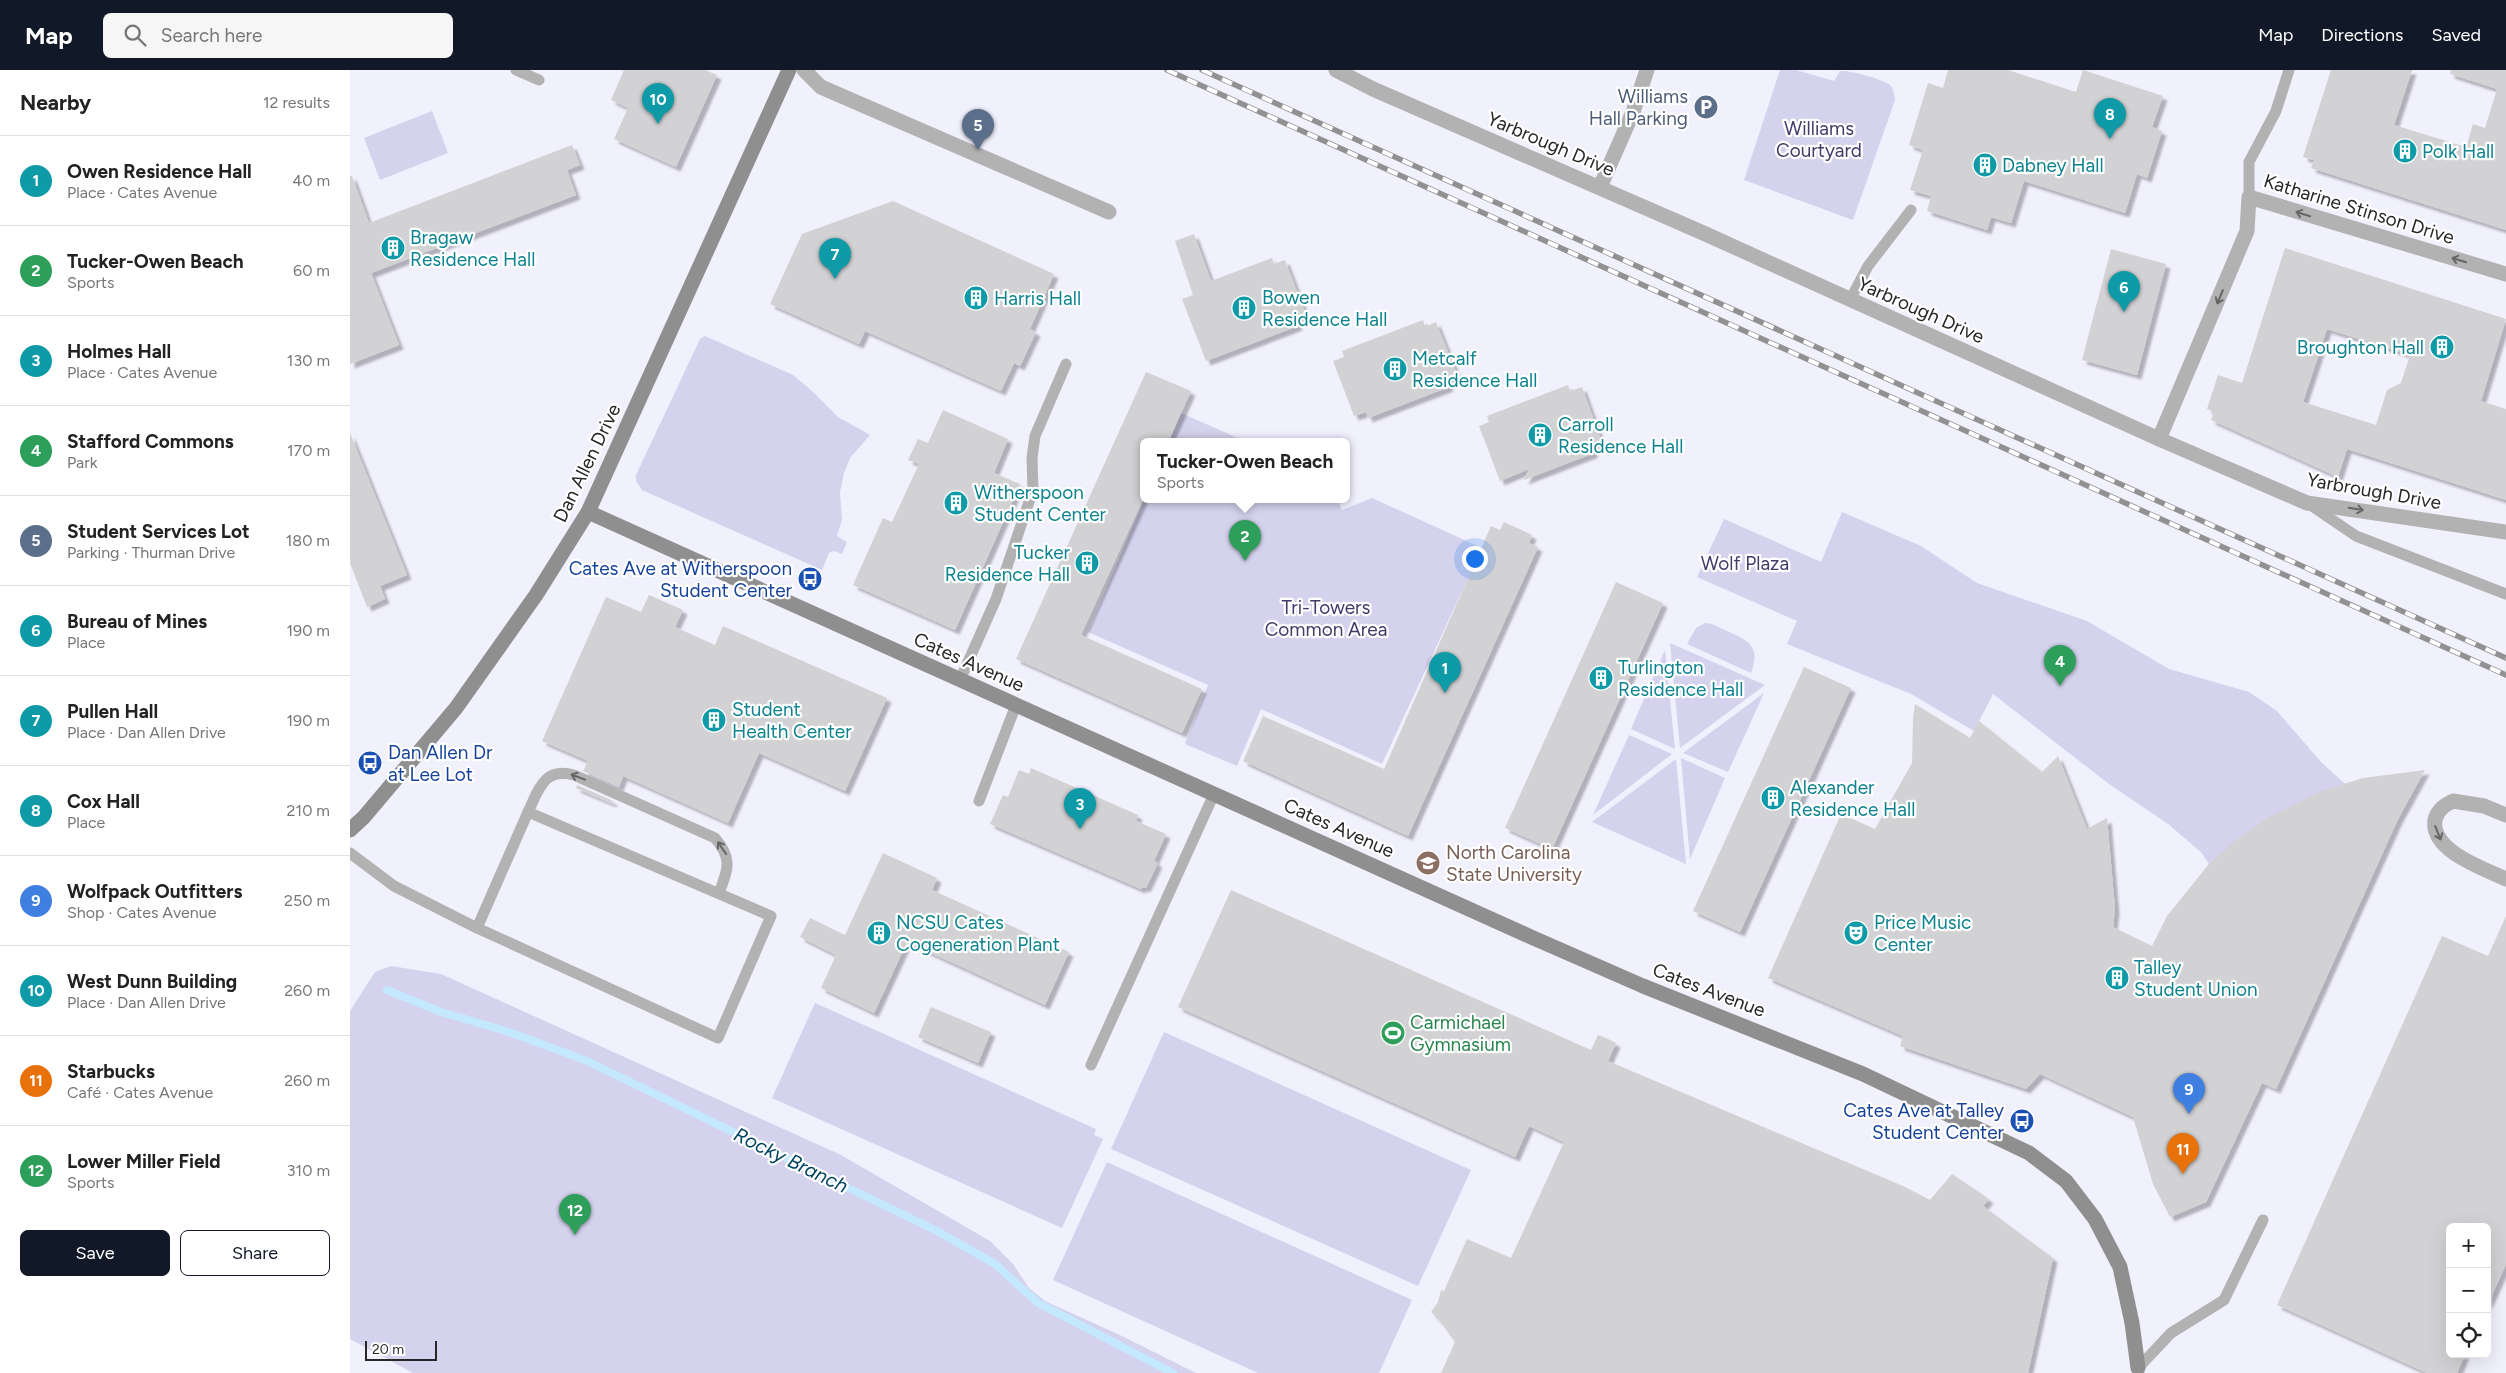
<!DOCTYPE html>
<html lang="en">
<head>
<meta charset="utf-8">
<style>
  :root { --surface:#fff; --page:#f6f6f6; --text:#222; --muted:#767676; --line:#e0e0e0; --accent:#111827 }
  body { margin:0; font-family:Figtree,sans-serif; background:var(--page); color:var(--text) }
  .controls { position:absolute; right:15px; bottom:15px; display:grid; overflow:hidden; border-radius:8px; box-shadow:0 5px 20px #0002 }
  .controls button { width:45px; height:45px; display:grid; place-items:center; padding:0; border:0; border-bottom:1px solid var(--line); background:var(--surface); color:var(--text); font:25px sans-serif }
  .scale { position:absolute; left:15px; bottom:12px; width:72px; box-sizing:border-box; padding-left:5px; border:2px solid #272727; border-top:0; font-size:14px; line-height:18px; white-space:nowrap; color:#272727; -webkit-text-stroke:4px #fff; paint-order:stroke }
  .you { position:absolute; left:1124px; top:488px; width:18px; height:18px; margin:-12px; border:4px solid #fff; border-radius:50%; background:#1a73e8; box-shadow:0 0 0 8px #1a73e833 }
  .badge { display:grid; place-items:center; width:32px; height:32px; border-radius:50%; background:var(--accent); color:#fff; font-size:16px; font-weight:700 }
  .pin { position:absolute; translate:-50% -41px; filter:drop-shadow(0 1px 2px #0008) }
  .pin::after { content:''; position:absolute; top:26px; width:18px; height:15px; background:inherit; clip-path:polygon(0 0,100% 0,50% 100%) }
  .popup { position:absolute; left:790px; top:368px; width:210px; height:65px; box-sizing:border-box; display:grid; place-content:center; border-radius:8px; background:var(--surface); filter:drop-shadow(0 1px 4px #0005); font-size:16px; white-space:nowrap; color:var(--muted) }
  .popup b { font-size:19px; color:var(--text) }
  .popup::after { content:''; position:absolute; left:50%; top:100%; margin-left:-10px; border:10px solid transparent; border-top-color:var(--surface) }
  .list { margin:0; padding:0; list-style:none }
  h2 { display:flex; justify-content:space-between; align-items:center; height:65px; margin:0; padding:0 20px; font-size:21px }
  h2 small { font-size:16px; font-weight:400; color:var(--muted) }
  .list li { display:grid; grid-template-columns:32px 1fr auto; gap:15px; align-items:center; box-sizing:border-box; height:90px; padding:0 20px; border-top:1px solid var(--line) }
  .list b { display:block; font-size:19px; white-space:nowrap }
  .list p { margin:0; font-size:16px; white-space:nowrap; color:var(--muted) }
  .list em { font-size:16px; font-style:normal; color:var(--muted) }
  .actions { display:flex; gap:10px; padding:15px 20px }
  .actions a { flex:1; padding:11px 0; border:1px solid var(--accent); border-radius:8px; text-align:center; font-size:18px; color:var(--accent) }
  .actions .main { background:var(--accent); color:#fff }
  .icon { flex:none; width:28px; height:28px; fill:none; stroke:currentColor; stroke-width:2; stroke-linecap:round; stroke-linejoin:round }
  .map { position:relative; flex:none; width:2156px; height:1303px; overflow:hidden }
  header { display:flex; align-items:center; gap:30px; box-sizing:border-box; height:70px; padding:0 25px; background:var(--accent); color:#fff }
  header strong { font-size:24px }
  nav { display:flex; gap:28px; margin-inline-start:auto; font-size:18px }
  .search { width:350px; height:45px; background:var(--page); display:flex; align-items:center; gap:12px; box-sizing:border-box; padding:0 18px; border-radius:8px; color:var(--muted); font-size:19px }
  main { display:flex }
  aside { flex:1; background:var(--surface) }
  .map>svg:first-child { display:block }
</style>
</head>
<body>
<header>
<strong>Map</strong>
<div class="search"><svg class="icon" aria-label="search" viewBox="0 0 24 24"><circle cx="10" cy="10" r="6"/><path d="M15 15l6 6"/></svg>Search here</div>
<nav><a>Map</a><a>Directions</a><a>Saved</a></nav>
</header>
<main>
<aside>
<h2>Nearby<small>12 results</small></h2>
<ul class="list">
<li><span class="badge" style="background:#0f9aa8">1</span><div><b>Owen Residence Hall</b><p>Place · Cates Avenue</p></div><em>40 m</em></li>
<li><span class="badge" style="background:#2e9e5b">2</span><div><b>Tucker-Owen Beach</b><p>Sports</p></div><em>60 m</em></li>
<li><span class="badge" style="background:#0f9aa8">3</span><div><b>Holmes Hall</b><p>Place · Cates Avenue</p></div><em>130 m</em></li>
<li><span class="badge" style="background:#2e9e5b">4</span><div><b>Stafford Commons</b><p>Park</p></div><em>170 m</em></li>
<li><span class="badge" style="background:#5c6f8a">5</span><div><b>Student Services Lot</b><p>Parking · Thurman Drive</p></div><em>180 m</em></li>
<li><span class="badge" style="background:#0f9aa8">6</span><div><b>Bureau of Mines</b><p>Place</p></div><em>190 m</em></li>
<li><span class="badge" style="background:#0f9aa8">7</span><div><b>Pullen Hall</b><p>Place · Dan Allen Drive</p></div><em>190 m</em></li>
<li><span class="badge" style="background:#0f9aa8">8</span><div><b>Cox Hall</b><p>Place</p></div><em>210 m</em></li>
<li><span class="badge" style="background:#3f7fe0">9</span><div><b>Wolfpack Outfitters</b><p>Shop · Cates Avenue</p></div><em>250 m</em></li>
<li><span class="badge" style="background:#0f9aa8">10</span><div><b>West Dunn Building</b><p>Place · Dan Allen Drive</p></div><em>260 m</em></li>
<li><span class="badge" style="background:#e8710a">11</span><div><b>Starbucks</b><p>Café · Cates Avenue</p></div><em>260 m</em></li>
<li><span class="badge" style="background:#2e9e5b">12</span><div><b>Lower Miller Field</b><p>Sports</p></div><em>310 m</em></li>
</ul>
<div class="actions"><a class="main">Save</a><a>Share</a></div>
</aside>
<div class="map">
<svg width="2156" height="1303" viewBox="0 0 2156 1303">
  <defs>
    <filter id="shadow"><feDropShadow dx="4.5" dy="4.5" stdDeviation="1" flood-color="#0004"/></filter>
  </defs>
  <rect width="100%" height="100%" fill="#fbfbfd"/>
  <path fill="#f1f0fd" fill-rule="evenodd" d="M0,0H2156V1303H0ZM794,372H996V430H794ZM2100,1157H2137V1284H2100Z"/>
  <g fill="#d4d2ed">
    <path d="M1430,0H1446L1484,11L1490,1C1500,0 1532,9 1540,15C1544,19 1544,24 1545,30L1503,150L1394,110Z"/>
    <polygon points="82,41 98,83 30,110 14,68"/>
    <polygon points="355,266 443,305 462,321 488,347 520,365 500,388 494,403 490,422 492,450 487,466 497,472 492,484 484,481 479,483 472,500 292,420 286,411 286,405 350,269"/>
    <polygon points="831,343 897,372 819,372"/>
    <polygon points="1022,428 1132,478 1032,694 911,639 887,696 835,674 858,615 738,562 794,430 988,430 992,440"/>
    <path d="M1492,442L1571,476L1627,513L1737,551L1819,599L1899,622L1927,641L1971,692L1995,714C1939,731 1904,759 1859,794L1851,782L1818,754L1759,714L1643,624L1624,661L1561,624L1437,574L1447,551L1347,507L1374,449L1471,492Z"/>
    <path d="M1355,553C1363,553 1370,558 1377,561C1399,571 1411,576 1401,603L1337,574L1346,558Z"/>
    <polygon points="1320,573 1415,615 1330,678"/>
    <polygon points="1315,580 1325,679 1281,659"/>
    <polygon points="1414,623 1378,702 1333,683"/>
    <polygon points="1279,665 1322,684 1243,745"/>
    <polygon points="1331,688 1375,708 1340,789"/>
    <polygon points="1326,689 1336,794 1242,752"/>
    <polygon points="41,896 91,904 491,1085 640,1171 663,1194 679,1218 695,1231 772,1266 846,1303 63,1303 0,1269 0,941 25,902"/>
    <polygon points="465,933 746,1059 744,1065 753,1069 712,1158 422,1028"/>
    <polygon points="814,962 1121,1100 1068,1216 761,1079"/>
    <polygon points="757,1092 1062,1230 1029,1303 908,1303 703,1210"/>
  </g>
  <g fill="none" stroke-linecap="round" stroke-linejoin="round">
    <polyline stroke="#c4e8fd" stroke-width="8" points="37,920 91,942 156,961 235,990 585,1160 645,1194 688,1233 823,1303"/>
  </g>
  <g fill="#d2d1d3" fill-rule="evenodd" filter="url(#shadow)">
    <polygon points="274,0 355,0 367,5 326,97 264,69 278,38 261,30"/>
    <polygon points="1598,0 1658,0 1726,22 1733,0 1813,26 1802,57 1812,61 1797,108 1787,104 1775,143 1674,111 1661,153 1641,147 1637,160 1577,141 1581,126 1560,120 1573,80 1559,75 1578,13 1593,18"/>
    <polygon points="1981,0 2062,0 2044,55 2116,77 2123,54 2135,58 2147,19 2100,4 2101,0 2156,0 2156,160 1961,98 1964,90 1953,87"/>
    <polygon points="222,75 230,95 217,100 226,125 21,203 49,275 0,294 0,106 2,106 19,153"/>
    <polygon points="543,131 704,204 680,259 686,262 670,296 664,293 651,321 515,261 509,274 420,234 452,164"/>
    <polygon points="844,164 861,211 922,188 924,194 935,190 956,245 946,249 948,256 856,291 832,229 843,225 825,171"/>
    <path d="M1935,178L2156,249L2131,331L2156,339V430L1997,379L1988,407L1861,350L1864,342L1857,339L1868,305L1892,313ZM1977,259L2060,285L2051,313L2037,320L2026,355L1953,332Z"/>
    <polygon points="1761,179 1816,194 1787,305 1732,290"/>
    <polygon points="1073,250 1075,257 1086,252 1108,307 1097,311 1099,317 1018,348 1016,342 1004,346 983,291 994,287 992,281"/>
    <polygon points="796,302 841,321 818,372 794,372 794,427 731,565 852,619 832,663 666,589"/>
    <polygon points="1218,315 1220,321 1232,317 1252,373 1241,377 1244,383 1174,410 1179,399 1150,411 1129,356 1139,352 1137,346"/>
    <polygon points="593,340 658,369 644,403 670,414 605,560 503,515 533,448 542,452 569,394 558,390 568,369 578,373"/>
    <polygon points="0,363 57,505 30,516 35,529 17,537 0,493"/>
    <polygon points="1154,452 1182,465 1179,473 1188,477 1058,766 893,691 913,646 1034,699 1141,456 1150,460"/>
    <polygon points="1266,512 1313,533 1202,779 1155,758"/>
    <polygon points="299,525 333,540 325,557 365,575 373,556 537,628 495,721 409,683 378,753 273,706 269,717 233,701 238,691 192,671 256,527 291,542"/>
    <polygon points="1454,597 1501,618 1390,862 1343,841"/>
    <polygon points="1565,634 1620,668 1629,651 1692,702 1708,686 1737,759 1757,748 1765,839 1763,857 1802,876 1817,846 1859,794 1885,771 1916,749 1971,721 2013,708 2075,700 2048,749 1926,1019 1912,1013 1856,1132 1820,1147 1803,1114 1783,1047 1690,1004 1676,1019 1550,976 1553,966 1418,908 1491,744 1525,759 1562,693 1563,648"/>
    <polygon points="681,698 788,745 786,751 816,764 804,791 808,793 796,818 792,817 791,819 640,754 653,725 658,727 669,700 679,704"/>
    <polygon points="227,715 263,731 262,733 226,718"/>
    <polygon points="533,783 587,808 582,820 719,882 695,935 557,872 524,943 471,918 486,885 450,867 460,848 495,865"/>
    <polygon points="881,820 1241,980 1248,965 1256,968 1266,973 1258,991 1553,1116 1580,1130 1602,1104 1639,1129 1633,1136 1703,1188 1678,1303 1091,1303 1105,1272 1089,1250 1081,1242 1088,1232 1091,1220 1094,1221 1117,1169 1161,1188 1214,1072 1179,1056 1165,1087 828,937"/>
    <polygon points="2156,846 2156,1194 2137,1236 2137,1157 2100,1157 2100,1284 2115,1284 2107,1303 2077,1303 1927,1235 2092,866 2138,886"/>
    <polygon points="581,937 641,962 628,993 568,967"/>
  </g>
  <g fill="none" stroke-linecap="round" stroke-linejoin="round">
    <g stroke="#b3b2b2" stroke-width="11">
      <polyline points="166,0 189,10"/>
      <polyline points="1899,127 1899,92 1926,41 1939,0"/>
      <polyline points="1500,230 1518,196 1561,140"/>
      <polyline points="1959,434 2006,466 2156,524"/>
      <polyline points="610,610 646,529 683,420 682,388 685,366 716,294"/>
      <polyline points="629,731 666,635"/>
      <path d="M178,742C189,719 194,697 224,705L365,768C383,789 378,799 369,823"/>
      <polyline points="0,783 44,816 127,858 368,968 421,846 178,742 127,858"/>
      <polyline points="741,995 864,724"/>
      <polyline points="1788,1298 1821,1263 1874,1230 1913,1150"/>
    </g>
    <g stroke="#b3b2b2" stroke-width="15">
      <polyline points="454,0 471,17 759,142"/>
      <polyline points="986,0 1023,19 1351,162 1809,369 1957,433 2156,462"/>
      <polyline points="1250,117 1283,42 1297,0"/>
      <polyline points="1809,369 1897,161 1899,127 2156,204"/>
      <path d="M2156,745L2134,736L2103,731C2094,735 2087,741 2085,750C2080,781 2135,799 2156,809"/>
    </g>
    <g stroke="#908f8f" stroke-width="15">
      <polyline points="238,442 1181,867 1293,916 1513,1004 1679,1083 1716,1111 1745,1149 1770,1197 1782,1253 1788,1298"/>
      <polyline points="0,760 14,747 106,638 186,525 238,442 439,0"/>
    </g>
    <defs>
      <g id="rail">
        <polyline points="817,0 2156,605"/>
        <polyline points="852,0 2156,588"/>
      </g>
    </defs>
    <use href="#rail" stroke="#919192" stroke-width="5.5"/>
    <use href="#rail" stroke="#fff" stroke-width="4" stroke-dasharray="11" stroke-linecap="butt"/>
  </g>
  <defs><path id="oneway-shaft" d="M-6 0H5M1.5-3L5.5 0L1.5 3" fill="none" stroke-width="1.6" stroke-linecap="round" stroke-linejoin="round" transform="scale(1.25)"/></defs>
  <g stroke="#666">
    <use href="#oneway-shaft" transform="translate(1953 144) rotate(-163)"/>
    <use href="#oneway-shaft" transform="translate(2109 190) rotate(-163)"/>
    <use href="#oneway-shaft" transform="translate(1870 227) rotate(113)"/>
    <use href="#oneway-shaft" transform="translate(2006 439) rotate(10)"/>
    <use href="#oneway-shaft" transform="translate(228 707) rotate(-159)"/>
    <use href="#oneway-shaft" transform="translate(2088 763) rotate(68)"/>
    <use href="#oneway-shaft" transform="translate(372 778) rotate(-124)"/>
  </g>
  <defs>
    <symbol id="parking-disc" viewBox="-11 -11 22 22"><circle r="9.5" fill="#5c6f8a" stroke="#fff"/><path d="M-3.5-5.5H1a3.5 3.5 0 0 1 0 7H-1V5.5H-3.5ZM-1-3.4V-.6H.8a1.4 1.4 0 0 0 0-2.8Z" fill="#fff"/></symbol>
    <symbol id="building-disc" viewBox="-11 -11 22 22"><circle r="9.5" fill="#0f9aa8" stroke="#fff"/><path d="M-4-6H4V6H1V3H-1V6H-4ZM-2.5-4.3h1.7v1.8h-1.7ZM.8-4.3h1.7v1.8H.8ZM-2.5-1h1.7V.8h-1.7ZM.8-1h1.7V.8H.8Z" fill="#fff"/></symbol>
    <symbol id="bus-disc" viewBox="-11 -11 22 22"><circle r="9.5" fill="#1a4fb4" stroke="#fff"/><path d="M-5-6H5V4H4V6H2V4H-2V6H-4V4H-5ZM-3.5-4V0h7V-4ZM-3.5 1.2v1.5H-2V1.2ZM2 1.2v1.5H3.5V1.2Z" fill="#fff"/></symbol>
    <symbol id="university-disc" viewBox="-11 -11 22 22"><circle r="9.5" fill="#8d6e63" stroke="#fff"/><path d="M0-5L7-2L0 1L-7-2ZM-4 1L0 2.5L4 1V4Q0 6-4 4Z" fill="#fff"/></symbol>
    <symbol id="theatre-disc" viewBox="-11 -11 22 22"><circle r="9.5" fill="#0f9aa8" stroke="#fff"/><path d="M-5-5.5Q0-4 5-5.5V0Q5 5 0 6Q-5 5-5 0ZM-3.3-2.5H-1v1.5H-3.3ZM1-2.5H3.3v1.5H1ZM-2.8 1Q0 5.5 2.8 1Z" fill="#fff"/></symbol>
    <symbol id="stadium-disc" viewBox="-11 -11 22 22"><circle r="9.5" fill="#2e9e5b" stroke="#fff"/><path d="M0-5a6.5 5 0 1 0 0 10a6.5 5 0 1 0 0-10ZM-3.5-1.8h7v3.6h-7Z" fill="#fff"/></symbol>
  </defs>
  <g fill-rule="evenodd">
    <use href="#parking-disc" x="1342" y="23" width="28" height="28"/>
    <use href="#building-disc" x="2041" y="67" width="28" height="28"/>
    <use href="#building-disc" x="1621" y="81" width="28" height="28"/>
    <use href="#building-disc" x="29" y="164" width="28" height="28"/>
    <use href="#building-disc" x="612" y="214" width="28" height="28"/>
    <use href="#building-disc" x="880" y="224" width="28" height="28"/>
    <use href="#building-disc" x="2078" y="263" width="28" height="28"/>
    <use href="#building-disc" x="1031" y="285" width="28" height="28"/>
    <use href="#building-disc" x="1176" y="351" width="28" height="28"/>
    <use href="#building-disc" x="592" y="419" width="28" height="28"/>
    <use href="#building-disc" x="723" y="479" width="28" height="28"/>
    <use href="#bus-disc" x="446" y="495" width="28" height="28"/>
    <use href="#building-disc" x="1237" y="594" width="28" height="28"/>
    <use href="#building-disc" x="350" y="636" width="28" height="28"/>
    <use href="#bus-disc" x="6" y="679" width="28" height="28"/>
    <use href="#building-disc" x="1409" y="714" width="28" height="28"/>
    <use href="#university-disc" x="1064" y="779" width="28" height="28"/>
    <use href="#building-disc" x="515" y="849" width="28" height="28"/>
    <use href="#theatre-disc" x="1492" y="849" width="28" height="28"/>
    <use href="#building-disc" x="1753" y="894" width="28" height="28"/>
    <use href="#stadium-disc" x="1029" y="949" width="28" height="28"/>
    <use href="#bus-disc" x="1658" y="1037" width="28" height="28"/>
  </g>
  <g text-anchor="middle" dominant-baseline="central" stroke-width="4.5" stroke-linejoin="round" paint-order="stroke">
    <g font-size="19" fill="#4e5e75" stroke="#fff" text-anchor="end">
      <text x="1338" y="26">Williams<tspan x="1338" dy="22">Hall Parking</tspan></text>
    </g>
    <g font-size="19" fill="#413b69" stroke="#fff">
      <text x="1469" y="58">Williams<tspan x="1469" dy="22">Courtyard</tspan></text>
      <text x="1395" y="493">Wolf Plaza</text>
      <text x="976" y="537">Tri-Towers<tspan x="976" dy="22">Common Area</tspan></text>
    </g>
    <g font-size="19" fill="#272727" stroke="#fff">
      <text transform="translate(1201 74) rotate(23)">Yarbrough Drive</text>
      <text transform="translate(2009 139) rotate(17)">Katharine Stinson Drive</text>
      <text transform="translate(1571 240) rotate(24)">Yarbrough Drive</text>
      <text transform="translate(237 393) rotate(-64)">Dan Allen Drive</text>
      <text transform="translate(2024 421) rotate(10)">Yarbrough Drive</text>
      <text transform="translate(619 592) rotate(24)">Cates Avenue</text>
      <text transform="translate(989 758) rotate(24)">Cates Avenue</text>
      <text transform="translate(1359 920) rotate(21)">Cates Avenue</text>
    </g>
    <g font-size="19" fill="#0d838f" stroke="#fff" text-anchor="start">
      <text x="2072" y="81">Polk Hall</text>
      <text x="1652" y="95">Dabney Hall</text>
      <text x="60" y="167">Bragaw<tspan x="60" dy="22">Residence Hall</tspan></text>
      <text x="912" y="227">Bowen<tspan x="912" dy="22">Residence Hall</tspan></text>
      <text x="644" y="228">Harris Hall</text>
      <text x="2074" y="277" text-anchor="end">Broughton Hall</text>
      <text x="1062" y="288">Metcalf<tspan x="1062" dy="22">Residence Hall</tspan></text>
      <text x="1208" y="354">Carroll<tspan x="1208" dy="22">Residence Hall</tspan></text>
      <text x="624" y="422">Witherspoon<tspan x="624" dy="22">Student Center</tspan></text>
      <text x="720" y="482" text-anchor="end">Tucker<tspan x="720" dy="22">Residence Hall</tspan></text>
      <text x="1268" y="597">Turlington<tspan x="1268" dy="22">Residence Hall</tspan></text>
      <text x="382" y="639">Student<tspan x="382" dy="22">Health Center</tspan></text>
      <text x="1440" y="717">Alexander<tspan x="1440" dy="22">Residence Hall</tspan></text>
      <text x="546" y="852">NCSU Cates<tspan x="546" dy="22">Cogeneration Plant</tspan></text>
      <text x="1524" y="852">Price Music<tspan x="1524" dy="22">Center</tspan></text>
      <text x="1784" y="897">Talley<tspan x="1784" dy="22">Student Union</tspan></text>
    </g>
    <g font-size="19" fill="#164399" stroke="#fff" text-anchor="end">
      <text x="442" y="498">Cates Ave at Witherspoon<tspan x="442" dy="22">Student Center</tspan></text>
      <text x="38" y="682" text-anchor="start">Dan Allen Dr<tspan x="38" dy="22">at Lee Lot</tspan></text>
      <text x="1654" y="1040">Cates Ave at Talley<tspan x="1654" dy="22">Student Center</tspan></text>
    </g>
    <g font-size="19" fill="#785e54" stroke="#fff" text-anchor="start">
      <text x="1096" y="782">North Carolina<tspan x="1096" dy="22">State University</tspan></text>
    </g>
    <g font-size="19" fill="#27864d" stroke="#fff" text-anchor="start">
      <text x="1060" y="952">Carmichael<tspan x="1060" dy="22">Gymnasium</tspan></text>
    </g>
    <g font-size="20" font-style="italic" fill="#004460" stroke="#fff">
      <text transform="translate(441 1090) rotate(26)">Rocky Branch</text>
    </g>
  </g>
</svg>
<div class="controls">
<button>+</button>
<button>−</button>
<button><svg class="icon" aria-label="locate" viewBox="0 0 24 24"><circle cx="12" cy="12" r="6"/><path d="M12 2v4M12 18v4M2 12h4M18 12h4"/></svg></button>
</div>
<div class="scale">20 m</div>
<div class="you"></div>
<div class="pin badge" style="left:1095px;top:623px;background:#0f9aa8">1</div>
<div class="pin badge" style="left:895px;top:491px;background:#2e9e5b">2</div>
<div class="popup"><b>Tucker-Owen Beach</b>Sports</div>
<div class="pin badge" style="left:730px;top:759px;background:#0f9aa8">3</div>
<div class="pin badge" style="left:1710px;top:616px;background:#2e9e5b">4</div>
<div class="pin badge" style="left:628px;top:80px;background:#5c6f8a">5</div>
<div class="pin badge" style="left:1774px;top:242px;background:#0f9aa8">6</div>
<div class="pin badge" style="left:485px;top:209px;background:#0f9aa8">7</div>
<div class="pin badge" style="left:1760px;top:69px;background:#0f9aa8">8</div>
<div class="pin badge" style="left:1839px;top:1044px;background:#3f7fe0">9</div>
<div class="pin badge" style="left:308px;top:54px;background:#0f9aa8">10</div>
<div class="pin badge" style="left:1833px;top:1104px;background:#e8710a">11</div>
<div class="pin badge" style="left:225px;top:1165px;background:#2e9e5b">12</div>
</div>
</main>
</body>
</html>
